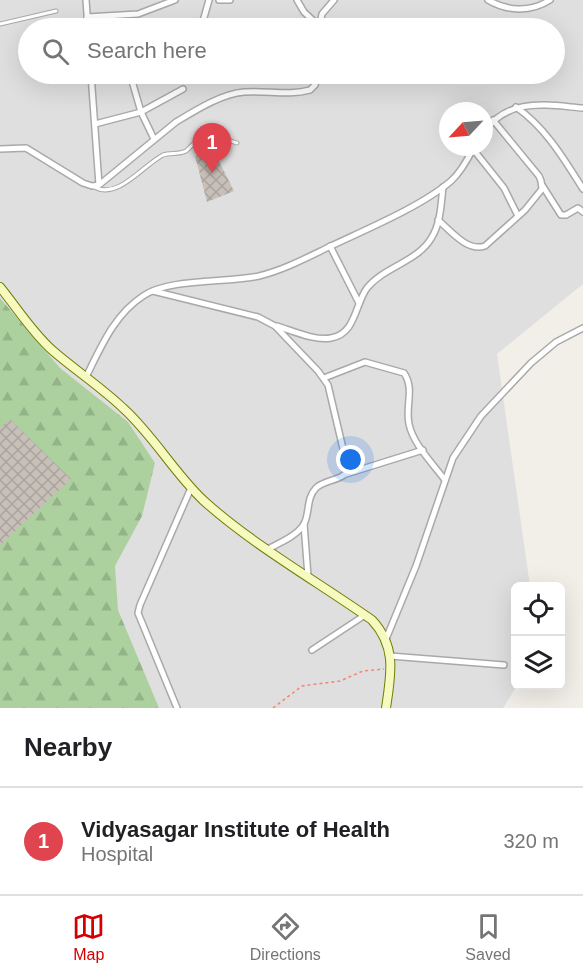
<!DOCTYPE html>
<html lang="en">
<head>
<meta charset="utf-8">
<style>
  :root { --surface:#fff; --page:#f6f6f6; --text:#202124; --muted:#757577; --line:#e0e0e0; --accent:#d40000 }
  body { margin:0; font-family:Arial,sans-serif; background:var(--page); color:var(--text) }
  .controls { position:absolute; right:18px; bottom:18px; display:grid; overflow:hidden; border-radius:9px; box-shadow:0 6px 24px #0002 }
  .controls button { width:54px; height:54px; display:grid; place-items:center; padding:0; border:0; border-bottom:2px solid var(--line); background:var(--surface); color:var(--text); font:30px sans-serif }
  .compass { position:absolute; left:439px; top:102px; width:54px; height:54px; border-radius:50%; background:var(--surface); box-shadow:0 6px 24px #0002; rotate:244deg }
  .you { position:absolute; left:351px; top:460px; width:21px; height:21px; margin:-15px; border:4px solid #fff; border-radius:50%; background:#1a73e8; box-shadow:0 0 0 9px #1a73e833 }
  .badge { display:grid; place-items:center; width:39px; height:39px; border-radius:50%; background:var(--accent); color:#fff; font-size:20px; font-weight:700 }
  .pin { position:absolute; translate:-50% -50px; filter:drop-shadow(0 2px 3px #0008) }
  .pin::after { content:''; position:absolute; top:32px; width:21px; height:18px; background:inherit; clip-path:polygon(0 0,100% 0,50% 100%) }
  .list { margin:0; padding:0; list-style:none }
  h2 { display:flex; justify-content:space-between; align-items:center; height:78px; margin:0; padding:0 24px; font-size:26px }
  h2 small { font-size:20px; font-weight:400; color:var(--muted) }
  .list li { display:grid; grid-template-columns:39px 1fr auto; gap:18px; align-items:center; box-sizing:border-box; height:108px; padding:0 24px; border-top:2px solid var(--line) }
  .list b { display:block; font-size:22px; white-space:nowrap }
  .list p { margin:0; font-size:20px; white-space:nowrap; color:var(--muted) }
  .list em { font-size:20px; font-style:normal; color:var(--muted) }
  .icon { flex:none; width:33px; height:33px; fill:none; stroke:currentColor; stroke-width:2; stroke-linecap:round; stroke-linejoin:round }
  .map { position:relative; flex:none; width:583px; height:708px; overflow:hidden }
  .search { position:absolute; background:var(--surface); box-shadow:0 6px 24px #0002; left:18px; right:18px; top:18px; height:66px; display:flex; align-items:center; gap:15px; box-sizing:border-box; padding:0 21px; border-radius:33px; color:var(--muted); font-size:22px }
  .sheet { height:186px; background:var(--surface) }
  nav { display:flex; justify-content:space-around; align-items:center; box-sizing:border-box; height:84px; border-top:2px solid var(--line); background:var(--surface); font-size:16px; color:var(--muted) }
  nav a { display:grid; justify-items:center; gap:3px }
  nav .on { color:var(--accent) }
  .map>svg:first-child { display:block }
</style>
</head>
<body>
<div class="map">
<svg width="583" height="708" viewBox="0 0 583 708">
  <defs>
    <pattern id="forest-firs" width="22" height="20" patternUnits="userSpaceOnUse" patternTransform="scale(1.5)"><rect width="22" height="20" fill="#add19e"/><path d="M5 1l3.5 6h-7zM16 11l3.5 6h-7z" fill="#95b388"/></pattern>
    <pattern id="building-cross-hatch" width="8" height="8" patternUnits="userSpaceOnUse" patternTransform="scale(1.5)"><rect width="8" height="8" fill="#c7bfb8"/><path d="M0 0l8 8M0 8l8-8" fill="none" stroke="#aba49e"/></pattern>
  </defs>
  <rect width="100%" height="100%" fill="#f2efe9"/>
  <path fill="#e0dfdf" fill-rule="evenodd" d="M0,0H583V284L497,354L530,586H516V686H517L503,708H0ZM28,28H554V74H28ZM448,111H484V147H448Z"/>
  <polygon fill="url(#forest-firs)" points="0,298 60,368 128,422 155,463 142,516 115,566 118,610 159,708 0,708"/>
  <g fill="url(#building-cross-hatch)">
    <polygon points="213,149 234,191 207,202 195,156"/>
    <polygon points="10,419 71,479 0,545 0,428"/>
  </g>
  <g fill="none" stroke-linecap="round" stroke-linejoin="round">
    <defs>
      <g id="lane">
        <polyline points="0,24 56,11"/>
        <path d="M94,187C118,200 142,166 163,155C170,152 179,155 186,151C189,149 192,144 196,142C208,134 225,139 237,143"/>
      </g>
      <g id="street">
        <polyline points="86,0 88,28"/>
        <polyline points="219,0 230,0"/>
        <polyline points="297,0 304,12 319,26"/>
        <path d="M488,0C507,11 530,13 550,0"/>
        <polyline points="87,17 138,14 175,0"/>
        <polyline points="201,28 209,0"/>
        <polyline points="319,28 322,14 334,0"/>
        <polyline points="91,74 99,185"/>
        <polyline points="130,74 141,112 154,139"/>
        <polyline points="194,74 197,74"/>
        <polyline points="131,77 141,74"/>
        <path d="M516,107C546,128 564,159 583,189"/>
        <polyline points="95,124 141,112 183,89"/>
        <path d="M484,132C509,97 545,105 583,108"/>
        <path d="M0,149L26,148L83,183L92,186L99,185L176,122C196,110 221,94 244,92C266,90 289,96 310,90L315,85L318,74"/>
        <polyline points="473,149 504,188 518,216"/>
        <polyline points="542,185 561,215 566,215 578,208 583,212"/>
        <path d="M438,220C451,231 467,252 485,246L525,210L542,189L541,181L539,176L493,120"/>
        <polyline points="330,246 359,303"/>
        <path d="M153,291L258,317L275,326L318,371L328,385L348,470C343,481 325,479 316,488C306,498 310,513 304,524C297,536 279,543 268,549"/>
        <path d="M277,326C293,331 315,341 331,338C356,334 355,304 367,288C385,266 418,262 432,237C441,222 441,203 443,187"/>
        <path d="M86,377C101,347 114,315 143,296C169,278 227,283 259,276C284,270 308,257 331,246C367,229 422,206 451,181C461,172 468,159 474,147"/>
        <path d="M324,378L365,362L404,373C415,389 405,406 409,424C413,444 433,464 445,480"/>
        <polyline points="346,474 423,450"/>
        <polyline points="304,524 308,576"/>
        <polyline points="386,639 416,566 453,458 481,416 531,363 556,342 583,328"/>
        <polyline points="312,650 365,615"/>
        <polyline points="390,656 504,665"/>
        <polyline points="177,708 138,613 140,605 191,488"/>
      </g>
      <path id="secondary" d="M0,287C17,308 32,332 52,350C75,370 101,387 123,408C154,436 174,473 204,501C253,545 318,582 372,620C397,647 391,674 386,708"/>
    </defs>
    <use href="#lane" stroke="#a9a9a9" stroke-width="5"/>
    <use href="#street" stroke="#a9a9a9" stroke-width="8"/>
    <use href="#secondary" stroke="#707d05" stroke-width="10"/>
    <polyline stroke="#fa8072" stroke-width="1.5" stroke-dasharray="3 3" stroke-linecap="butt" points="273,708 302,686 340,681 363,671 384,669"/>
    <use href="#lane" stroke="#fff" stroke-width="3"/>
    <use href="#street" stroke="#fff" stroke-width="5"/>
    <use href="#secondary" stroke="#f7fabf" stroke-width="8"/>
  </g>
</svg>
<div class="controls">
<button><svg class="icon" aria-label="locate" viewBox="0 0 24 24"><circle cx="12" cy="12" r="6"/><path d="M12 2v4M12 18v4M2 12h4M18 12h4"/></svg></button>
<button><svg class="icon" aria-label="layers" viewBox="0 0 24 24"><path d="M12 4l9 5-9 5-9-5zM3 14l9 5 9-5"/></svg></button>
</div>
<svg class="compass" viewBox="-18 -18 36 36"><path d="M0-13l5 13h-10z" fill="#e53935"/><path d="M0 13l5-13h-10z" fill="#757577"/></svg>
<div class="you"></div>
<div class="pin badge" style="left:212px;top:173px;background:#e0444e">1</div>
<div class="search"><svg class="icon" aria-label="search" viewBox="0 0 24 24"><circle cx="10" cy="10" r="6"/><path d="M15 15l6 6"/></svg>Search here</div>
</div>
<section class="sheet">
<h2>Nearby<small></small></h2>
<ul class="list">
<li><span class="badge" style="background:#e0444e">1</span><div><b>Vidyasagar Institute of Health</b><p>Hospital</p></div><em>320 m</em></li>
</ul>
</section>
<nav>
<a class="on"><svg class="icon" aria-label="map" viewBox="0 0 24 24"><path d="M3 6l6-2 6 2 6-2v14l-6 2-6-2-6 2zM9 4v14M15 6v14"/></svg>Map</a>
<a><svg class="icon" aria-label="directions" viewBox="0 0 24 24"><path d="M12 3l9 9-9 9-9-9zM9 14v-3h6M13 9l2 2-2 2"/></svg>Directions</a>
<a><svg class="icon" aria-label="saved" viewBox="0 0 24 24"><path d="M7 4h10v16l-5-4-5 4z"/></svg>Saved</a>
</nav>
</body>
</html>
